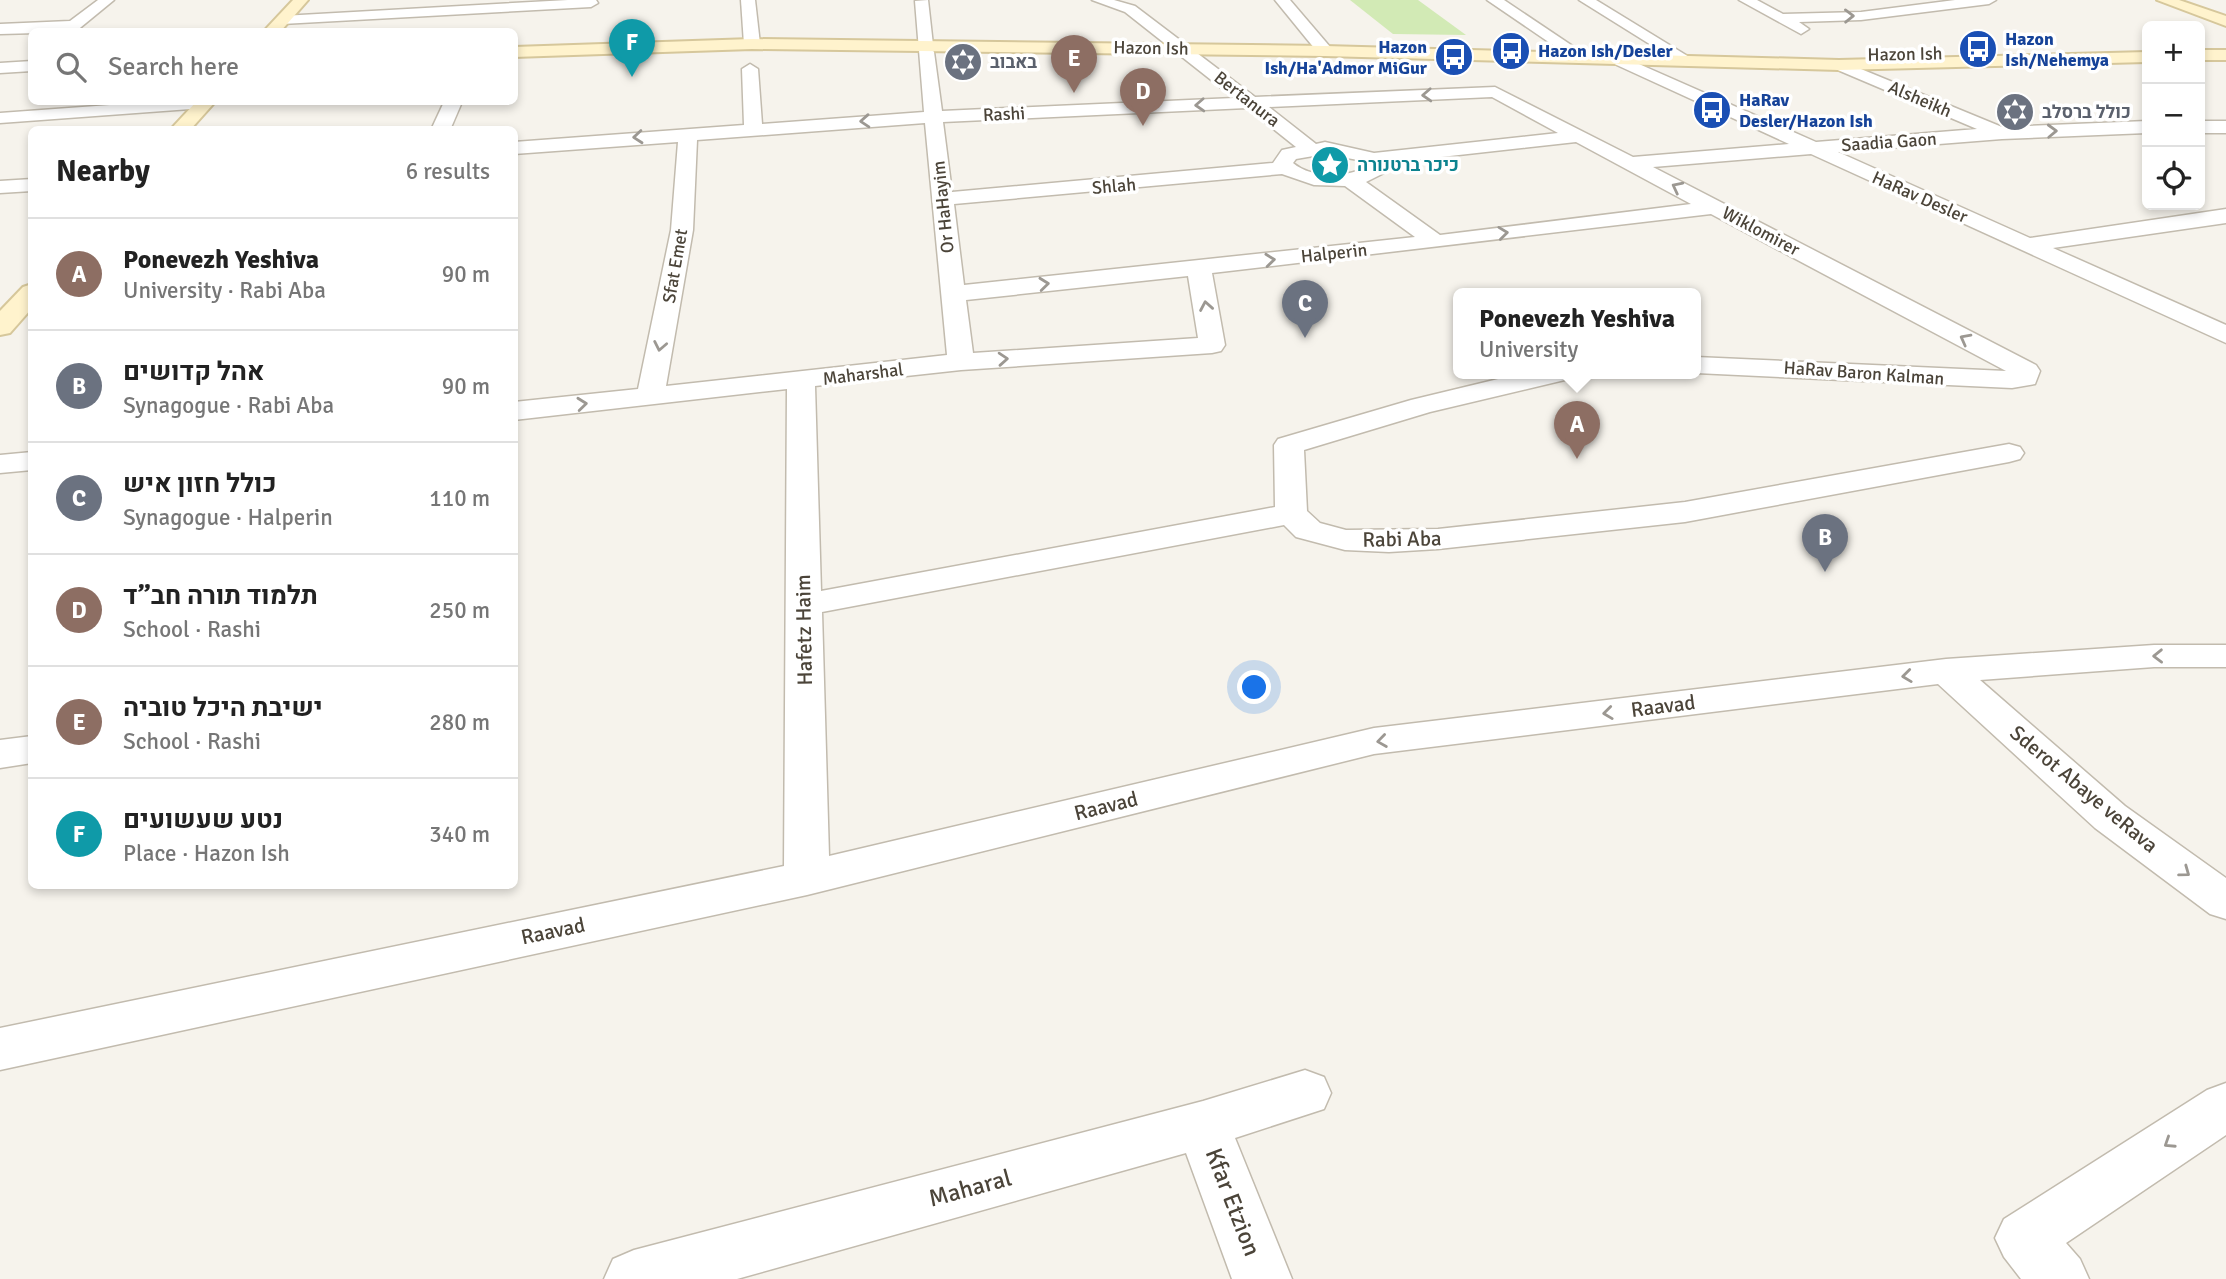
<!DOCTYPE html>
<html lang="en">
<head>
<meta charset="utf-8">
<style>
  :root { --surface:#fff; --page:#f6f6f6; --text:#222; --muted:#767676; --line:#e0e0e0; --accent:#2563eb }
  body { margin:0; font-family:Signika,Heebo,sans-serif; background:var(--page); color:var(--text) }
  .controls { position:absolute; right:21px; top:21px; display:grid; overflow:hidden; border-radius:10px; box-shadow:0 4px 10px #0003 }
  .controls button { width:63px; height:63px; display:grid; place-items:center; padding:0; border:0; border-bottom:2px solid var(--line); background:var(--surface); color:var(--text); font:35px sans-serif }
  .you { position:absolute; left:1255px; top:688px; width:24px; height:24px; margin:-18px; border:5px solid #fff; border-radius:50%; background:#1a73e8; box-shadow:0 0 0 10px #1a73e833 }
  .badge { display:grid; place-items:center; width:46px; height:46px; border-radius:50%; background:var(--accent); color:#fff; font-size:23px; font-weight:700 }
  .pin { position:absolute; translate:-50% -58px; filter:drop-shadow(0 2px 4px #0008) }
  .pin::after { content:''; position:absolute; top:37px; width:24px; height:21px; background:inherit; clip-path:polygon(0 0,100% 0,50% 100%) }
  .popup { position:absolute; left:1453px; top:288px; width:248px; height:91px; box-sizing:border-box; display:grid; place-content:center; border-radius:10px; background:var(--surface); filter:drop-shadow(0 2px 5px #0005); font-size:23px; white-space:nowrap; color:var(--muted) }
  .popup b { font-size:26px; color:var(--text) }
  .popup::after { content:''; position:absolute; left:50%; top:100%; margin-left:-14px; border:14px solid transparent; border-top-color:var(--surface) }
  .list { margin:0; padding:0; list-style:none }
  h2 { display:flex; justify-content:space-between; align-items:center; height:91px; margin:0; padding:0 28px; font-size:30px }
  h2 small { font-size:23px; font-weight:400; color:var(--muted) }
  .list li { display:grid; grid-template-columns:46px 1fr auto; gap:21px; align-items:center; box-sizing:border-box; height:112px; padding:0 28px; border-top:2px solid var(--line) }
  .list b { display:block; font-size:26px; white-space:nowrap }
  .list p { margin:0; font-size:23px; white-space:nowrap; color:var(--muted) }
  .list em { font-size:23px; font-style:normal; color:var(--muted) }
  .icon { flex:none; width:38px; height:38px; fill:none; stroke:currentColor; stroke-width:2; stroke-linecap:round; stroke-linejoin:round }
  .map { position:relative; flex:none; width:2226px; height:1279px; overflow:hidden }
  .search { position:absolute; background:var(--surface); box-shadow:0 4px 10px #0003; left:28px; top:28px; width:490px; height:77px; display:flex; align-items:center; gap:18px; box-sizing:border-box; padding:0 24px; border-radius:10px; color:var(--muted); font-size:26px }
  .panel { position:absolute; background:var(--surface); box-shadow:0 4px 10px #0003; left:28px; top:126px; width:490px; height:763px; border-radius:10px }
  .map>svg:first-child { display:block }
</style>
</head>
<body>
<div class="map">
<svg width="2226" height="1279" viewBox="0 0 2226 1279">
  <rect width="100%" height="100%" fill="#f6f3ec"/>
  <polygon fill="#d2eab5" points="1350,0 1418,0 1466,35 1393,34"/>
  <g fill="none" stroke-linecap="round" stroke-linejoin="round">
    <defs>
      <g id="street">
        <polygon points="98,0 114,0 75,32 0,34 0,24 70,21"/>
        <polygon points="568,0 596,0 598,3 591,7 282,24 275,20 282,16"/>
        <polygon points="741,0 755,0 760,44 758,47 752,49 744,44"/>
        <path d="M928,0L933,45L931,48L934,52L942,111L1234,98L1125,12L1092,0H1114L1135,6L1255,97L1495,87L1633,157L1789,144L1608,61V55L1614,53L1816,142L1977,129L1833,68L1831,65L1839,60L2002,127L2147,121V133L2002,139L1838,152L2030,238L2226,209V223L2053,248L2226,325V343L1811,154L1653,167L2036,365L2040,371L2035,384L2012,388L1696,373V357L2006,371L1711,214L1212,273L1225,345L1221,351L1212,353L961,370L815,386L821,591L1275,507L1274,445L1278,439L1411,400L1523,373H1572L1569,379L1430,412L1304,450L1307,511L1320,523L1346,530L1438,529L1685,502L2009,444L2020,447L2024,453L2020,459L2009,462L1685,522L1438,549L1389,552L1345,550L1296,537L1284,525L822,612L829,856L1374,728L1946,659L2154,645H2226V667H2154L1980,680L2125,806L2226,878V919L2210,914L2095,828L1938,684L1374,754L807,895L0,1070V1028L784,866L787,389L514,420V402L638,389L671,230L678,142L514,154V142L744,125L742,69L750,64L758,69L762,124L924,112L915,1ZM1492,97L1558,133L1374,153L1325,142L1316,144L1269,107ZM1247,108L1296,147L1282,150L1273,163L952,192L943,122ZM925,123L947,355L666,386L693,230L697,140ZM1576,142L1691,204L1440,235L1366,182L1384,173L1387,163ZM1325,154L1358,160L1368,166C1347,178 1312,179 1293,163L1296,159ZM1282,174L1314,185L1345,186L1415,237L964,285L954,204ZM1188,276L1198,338L973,353L966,300Z"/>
        <polygon points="1275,0 1290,0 1331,48 1331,54 1319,54"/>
        <polygon points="1487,0 1504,0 1589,57 1581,62 1575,60"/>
        <polygon points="1579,0 1596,0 1694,60 1692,63 1680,63"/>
        <polygon points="1739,0 1757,0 1783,14 1861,12 1955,0 1996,0 1989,4 1861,20 1799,22 1809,29 1801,34"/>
        <polygon points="32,61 32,71 0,73 0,63"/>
        <polygon points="151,102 213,103 204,108 0,123 0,113"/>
        <polygon points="444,102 462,102 450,130 431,130"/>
        <rect x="2200" y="121" width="26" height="12"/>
        <polygon points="32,179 32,191 0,193 0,181"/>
        <polygon points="32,452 32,470 0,473 0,455"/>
        <polygon points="32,736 32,763 0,768 0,740"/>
        <polygon points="1305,1070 1324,1077 1331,1093 1324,1109 1235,1138 1292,1279 1232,1279 1186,1153 737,1279 604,1279 613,1259 634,1250 1203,1101"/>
        <polygon points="2226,1083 2226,1135 2066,1243 2080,1259 2089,1279 2021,1279 2004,1257 1995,1238 2004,1219 2207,1090"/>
      </g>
      <g id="secondary">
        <polygon points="293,0 308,0 280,32 263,32"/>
        <polygon points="2157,0 2179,0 2226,16 2226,26"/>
        <polygon points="752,39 1325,46 1839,60 2147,52 2147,62 1839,70 1325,56 752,49 514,57 514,47"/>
        <rect x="2200" y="50" width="26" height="10"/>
        <polygon points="196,102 215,102 190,130 170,130"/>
        <polygon points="32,284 32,308 10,333 0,335 0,311 23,287"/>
      </g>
    </defs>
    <use href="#street" stroke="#c2bbae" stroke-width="3"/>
    <use href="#secondary" stroke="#d6c79b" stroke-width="4"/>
    <use href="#street" fill="#fff" fill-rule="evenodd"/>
    <use href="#secondary" fill="#fff3cd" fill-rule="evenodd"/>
  </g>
  <defs><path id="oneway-chevron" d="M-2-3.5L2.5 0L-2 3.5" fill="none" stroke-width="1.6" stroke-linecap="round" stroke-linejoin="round" transform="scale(1.75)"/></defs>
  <g stroke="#9c9892">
    <use href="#oneway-chevron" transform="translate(1849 16) rotate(-1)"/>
    <use href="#oneway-chevron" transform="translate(1427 95) rotate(177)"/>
    <use href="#oneway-chevron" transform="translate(1200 105) rotate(177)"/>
    <use href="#oneway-chevron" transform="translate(865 121) rotate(176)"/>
    <use href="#oneway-chevron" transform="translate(2052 131) rotate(-2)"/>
    <use href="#oneway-chevron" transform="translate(638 137) rotate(175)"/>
    <use href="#oneway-chevron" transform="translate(1677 187) rotate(-153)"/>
    <use href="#oneway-chevron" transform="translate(1503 233) rotate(-7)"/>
    <use href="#oneway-chevron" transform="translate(1270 260) rotate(-6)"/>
    <use href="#oneway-chevron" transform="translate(1044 284) rotate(-6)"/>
    <use href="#oneway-chevron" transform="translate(1206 306) rotate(-100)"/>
    <use href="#oneway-chevron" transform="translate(1965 339) rotate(-152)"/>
    <use href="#oneway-chevron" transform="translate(660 346) rotate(101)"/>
    <use href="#oneway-chevron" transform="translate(1003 359) rotate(-4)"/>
    <use href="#oneway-chevron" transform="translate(582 404) rotate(-6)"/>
    <use href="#oneway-chevron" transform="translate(2158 656) rotate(179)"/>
    <use href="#oneway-chevron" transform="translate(1907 676) rotate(173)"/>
    <use href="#oneway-chevron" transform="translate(1608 713) rotate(173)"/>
    <use href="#oneway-chevron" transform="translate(1382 741) rotate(172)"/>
    <use href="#oneway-chevron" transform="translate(2185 872) rotate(36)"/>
    <use href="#oneway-chevron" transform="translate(2169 1143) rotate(147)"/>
  </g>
  <defs>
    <symbol id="bus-disc" viewBox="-11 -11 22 22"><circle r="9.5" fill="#1a4fb4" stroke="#fff"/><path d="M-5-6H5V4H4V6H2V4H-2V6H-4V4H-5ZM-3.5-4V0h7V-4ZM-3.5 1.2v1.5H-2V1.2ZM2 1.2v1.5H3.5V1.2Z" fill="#fff"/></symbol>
    <symbol id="synagogue-disc" viewBox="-11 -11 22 22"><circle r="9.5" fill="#6b7280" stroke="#fff"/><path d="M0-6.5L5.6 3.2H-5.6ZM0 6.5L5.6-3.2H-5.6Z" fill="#fff"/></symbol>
    <symbol id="sight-disc" viewBox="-11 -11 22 22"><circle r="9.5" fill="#0f9aa8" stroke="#fff"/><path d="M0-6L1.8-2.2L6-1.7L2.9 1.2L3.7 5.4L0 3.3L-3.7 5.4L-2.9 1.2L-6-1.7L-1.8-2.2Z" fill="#fff"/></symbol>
  </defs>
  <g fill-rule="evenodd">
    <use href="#bus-disc" x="1956" y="27" width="44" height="44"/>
    <use href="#bus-disc" x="1489" y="29" width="44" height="44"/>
    <use href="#bus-disc" x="1432" y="35" width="44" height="44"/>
    <use href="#synagogue-disc" x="941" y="40" width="44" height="44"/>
    <use href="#bus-disc" x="1690" y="88" width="44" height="44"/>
    <use href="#synagogue-disc" x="1993" y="90" width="44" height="44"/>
    <use href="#sight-disc" x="1308" y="143" width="44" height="44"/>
  </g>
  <g text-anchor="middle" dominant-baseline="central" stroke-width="7" stroke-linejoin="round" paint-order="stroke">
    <g font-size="18" font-weight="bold" fill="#164399" stroke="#fff" text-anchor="start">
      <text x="2005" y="39">Hazon<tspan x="2005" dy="21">Ish/Nehemya</tspan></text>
      <text x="1427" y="47" text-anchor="end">Hazon<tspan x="1427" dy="21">Ish/Ha'Admor MiGur</tspan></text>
      <text x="1538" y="51">Hazon Ish/Desler</text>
      <text x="1739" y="100">HaRav<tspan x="1739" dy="21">Desler/Hazon Ish</tspan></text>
    </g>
    <g font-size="18" fill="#4b4439" stroke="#fff">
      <text transform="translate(1151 48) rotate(1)">Hazon Ish</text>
      <text transform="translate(1905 54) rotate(-1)">Hazon Ish</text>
      <text transform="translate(1247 99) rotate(38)">Bertanura</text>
      <text transform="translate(1920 99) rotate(23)">Alsheikh</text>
      <text transform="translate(1004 114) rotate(-3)">Rashi</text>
      <text transform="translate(1889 142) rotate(-4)">Saadia Gaon</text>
      <text transform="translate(1114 186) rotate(-5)">Shlah</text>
      <text transform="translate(1920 197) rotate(24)">HaRav Desler</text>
      <text transform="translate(943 207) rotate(-96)">Or HaHayim</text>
      <text transform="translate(1761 231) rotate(28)">Wiklomirer</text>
      <text transform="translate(1334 253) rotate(-6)">Halperin</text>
      <text transform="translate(675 266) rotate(-80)">Sfat Emet</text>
      <text transform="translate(1864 373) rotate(4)">HaRav Baron Kalman</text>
      <text transform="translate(863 374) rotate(-7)">Maharshal</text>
    </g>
    <g font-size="18" font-weight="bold" fill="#5b616d" stroke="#fff" text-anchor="start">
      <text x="990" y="62">באבוב</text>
      <text x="2042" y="112">כולל ברסלב</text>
    </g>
    <g font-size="18" font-weight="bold" fill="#0d838f" stroke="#fff" text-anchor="start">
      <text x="1357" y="165">כיכר ברטנורה</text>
    </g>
    <g font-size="21" fill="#4b4439" stroke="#fff">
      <text transform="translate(1402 539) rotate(-1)">Rabi Aba</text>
      <text transform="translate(804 630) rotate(-91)">Hafetz Haim</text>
      <text transform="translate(1663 706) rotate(-7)">Raavad</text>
      <text transform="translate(2084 789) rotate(40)">Sderot Abaye veRava</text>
      <text transform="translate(1106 806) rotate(-14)">Raavad</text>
      <text transform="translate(553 931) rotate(-12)">Raavad</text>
    </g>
    <g font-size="24" fill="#4b4439" stroke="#fff">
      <text transform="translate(970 1188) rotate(-15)">Maharal</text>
      <text transform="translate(1233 1202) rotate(69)">Kfar Etzion</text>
    </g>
  </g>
</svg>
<div class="controls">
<button>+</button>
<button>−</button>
<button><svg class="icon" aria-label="locate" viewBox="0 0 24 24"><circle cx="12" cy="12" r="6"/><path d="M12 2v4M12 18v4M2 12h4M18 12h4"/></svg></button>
</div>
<div class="you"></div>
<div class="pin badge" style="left:1577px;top:459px;background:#8d6e63">A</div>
<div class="popup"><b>Ponevezh Yeshiva</b>University</div>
<div class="pin badge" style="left:1825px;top:572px;background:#6b7280">B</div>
<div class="pin badge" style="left:1305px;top:338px;background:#6b7280">C</div>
<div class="pin badge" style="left:1143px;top:126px;background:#8d6e63">D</div>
<div class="pin badge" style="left:1074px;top:93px;background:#8d6e63">E</div>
<div class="pin badge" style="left:632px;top:77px;background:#0f9aa8">F</div>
<div class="search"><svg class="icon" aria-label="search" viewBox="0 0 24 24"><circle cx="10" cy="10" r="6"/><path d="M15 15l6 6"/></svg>Search here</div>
<section class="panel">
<h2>Nearby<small>6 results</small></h2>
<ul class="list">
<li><span class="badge" style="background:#8d6e63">A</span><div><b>Ponevezh Yeshiva</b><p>University · Rabi Aba</p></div><em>90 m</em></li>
<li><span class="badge" style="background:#6b7280">B</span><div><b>אהל קדושים</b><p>Synagogue · Rabi Aba</p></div><em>90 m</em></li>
<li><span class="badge" style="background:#6b7280">C</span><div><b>כולל חזון איש</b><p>Synagogue · Halperin</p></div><em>110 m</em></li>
<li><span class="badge" style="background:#8d6e63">D</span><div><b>תלמוד תורה חב”ד</b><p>School · Rashi</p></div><em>250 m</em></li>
<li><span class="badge" style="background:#8d6e63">E</span><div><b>ישיבת היכל טוביה</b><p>School · Rashi</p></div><em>280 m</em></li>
<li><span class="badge" style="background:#0f9aa8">F</span><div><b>נטע שעשועים</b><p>Place · Hazon Ish</p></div><em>340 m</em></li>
</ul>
</section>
</div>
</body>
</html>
